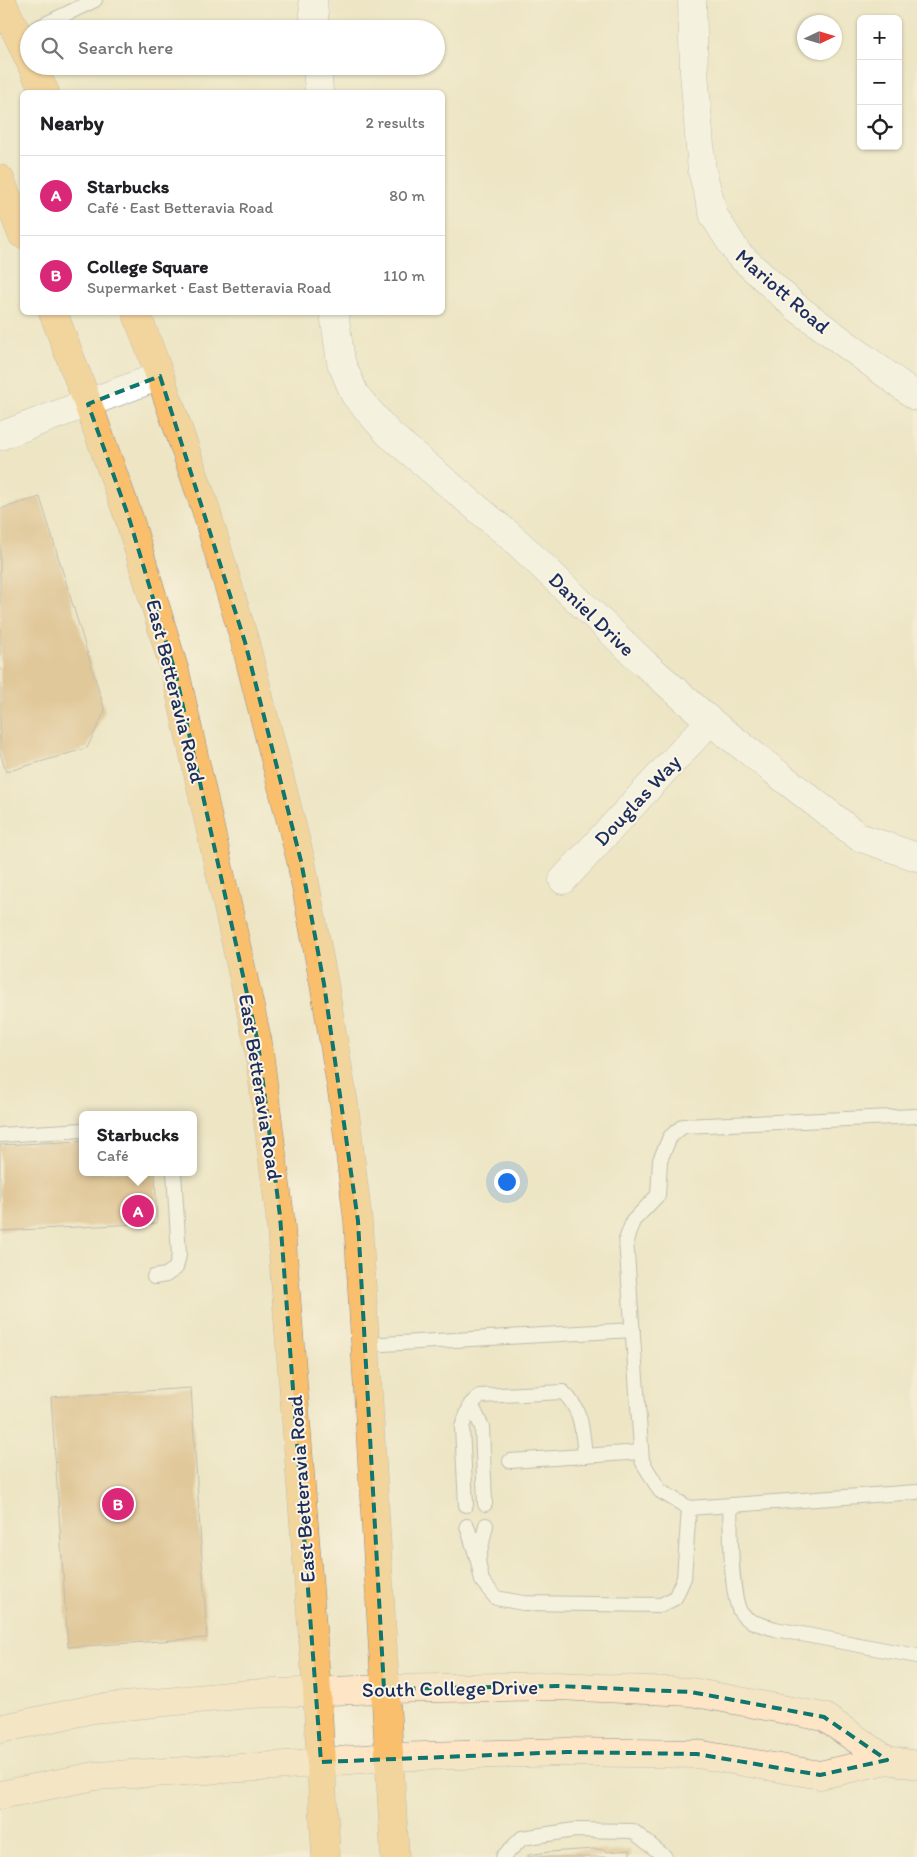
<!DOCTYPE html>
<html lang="en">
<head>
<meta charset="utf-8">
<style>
  :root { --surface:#fff; --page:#f6f6f6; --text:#202124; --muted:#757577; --line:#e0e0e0; --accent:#db2777 }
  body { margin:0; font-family:Itim,sans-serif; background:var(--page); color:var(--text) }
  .controls { position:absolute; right:15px; top:15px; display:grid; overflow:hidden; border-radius:8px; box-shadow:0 1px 4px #0004 }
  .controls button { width:45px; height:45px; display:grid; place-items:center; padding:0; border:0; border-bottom:1px solid var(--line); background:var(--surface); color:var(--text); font:25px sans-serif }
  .compass { position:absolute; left:797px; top:15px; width:45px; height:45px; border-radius:50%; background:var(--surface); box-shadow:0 1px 4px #0004; rotate:86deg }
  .you { position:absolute; left:506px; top:1181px; width:18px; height:18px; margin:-12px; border:4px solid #fff; border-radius:50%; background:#1a73e8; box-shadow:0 0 0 8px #1a73e833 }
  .badge { display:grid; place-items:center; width:32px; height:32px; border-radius:50%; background:var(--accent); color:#fff; font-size:16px; font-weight:700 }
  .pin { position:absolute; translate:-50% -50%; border:2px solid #fff; box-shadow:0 1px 5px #0006 }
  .popup { position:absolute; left:79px; top:1111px; width:118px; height:65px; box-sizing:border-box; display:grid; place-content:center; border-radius:8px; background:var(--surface); filter:drop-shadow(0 1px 4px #0005); font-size:16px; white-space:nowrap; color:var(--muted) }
  .popup b { font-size:19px; color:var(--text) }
  .popup::after { content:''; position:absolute; left:50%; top:100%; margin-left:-10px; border:10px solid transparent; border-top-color:var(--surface) }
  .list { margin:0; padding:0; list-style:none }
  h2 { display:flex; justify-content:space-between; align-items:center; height:65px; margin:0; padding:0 20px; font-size:21px }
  h2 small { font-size:16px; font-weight:400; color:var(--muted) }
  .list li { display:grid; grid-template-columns:32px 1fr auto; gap:15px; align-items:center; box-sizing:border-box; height:80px; padding:0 20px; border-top:1px solid var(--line) }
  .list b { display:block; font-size:19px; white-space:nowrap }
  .list p { margin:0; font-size:16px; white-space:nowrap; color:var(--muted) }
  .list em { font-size:16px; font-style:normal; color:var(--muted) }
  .icon { flex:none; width:28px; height:28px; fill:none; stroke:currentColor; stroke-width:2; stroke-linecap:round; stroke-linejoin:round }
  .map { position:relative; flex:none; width:917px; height:1857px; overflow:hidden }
  .search { position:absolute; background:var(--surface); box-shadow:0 1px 4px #0004; left:20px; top:20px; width:425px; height:55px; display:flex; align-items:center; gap:12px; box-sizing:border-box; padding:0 18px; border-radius:28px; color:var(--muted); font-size:19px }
  .panel { position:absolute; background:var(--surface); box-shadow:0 1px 4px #0004; left:20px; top:90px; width:425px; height:225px; border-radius:8px }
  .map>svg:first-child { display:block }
</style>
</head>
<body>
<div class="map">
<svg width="917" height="1857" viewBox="0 0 917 1857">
  <rect width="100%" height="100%" fill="#fcf5e5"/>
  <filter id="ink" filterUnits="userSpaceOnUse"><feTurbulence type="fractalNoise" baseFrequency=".02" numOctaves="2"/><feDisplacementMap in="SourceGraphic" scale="10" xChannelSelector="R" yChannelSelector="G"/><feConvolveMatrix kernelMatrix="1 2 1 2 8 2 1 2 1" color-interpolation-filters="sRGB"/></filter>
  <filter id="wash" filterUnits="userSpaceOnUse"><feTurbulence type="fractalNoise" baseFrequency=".0096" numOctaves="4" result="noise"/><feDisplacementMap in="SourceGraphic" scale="20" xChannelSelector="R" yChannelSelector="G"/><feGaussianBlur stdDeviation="1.12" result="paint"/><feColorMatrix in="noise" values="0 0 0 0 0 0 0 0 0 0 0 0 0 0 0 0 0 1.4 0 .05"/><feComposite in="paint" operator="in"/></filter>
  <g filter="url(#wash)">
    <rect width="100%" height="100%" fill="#ede5c4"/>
    <g id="blocks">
      <g fill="#d3a569">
        <polygon points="40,497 105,711 87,748 6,772 0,752 0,509"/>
        <polygon points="83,1141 83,1172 155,1172 157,1223 0,1231 0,1145"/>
        <polygon points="191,1388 207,1638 68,1647 51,1397"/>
        <polygon points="594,1849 605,1850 606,1852 630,1850 630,1857 528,1857 528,1855 549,1852"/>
      </g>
    </g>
  </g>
  <g filter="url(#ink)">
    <use href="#blocks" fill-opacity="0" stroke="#848a91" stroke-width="1"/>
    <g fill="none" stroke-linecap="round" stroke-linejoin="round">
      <defs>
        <g id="lane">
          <polyline points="35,29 95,0"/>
          <polyline points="917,1116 683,1126 670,1137 660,1160 658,1195 633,1221 626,1240 642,1461 660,1491 689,1508 917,1492"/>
          <polyline points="0,1135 83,1130"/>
          <polyline points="154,1277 166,1275 176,1268 179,1255 174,1172"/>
          <polyline points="365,1345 633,1330"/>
          <polyline points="471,1404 482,1427 485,1504"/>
          <polyline points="510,1461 641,1452"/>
          <path d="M466,1505L462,1427L471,1404L480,1396L563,1392C583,1411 582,1430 585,1456"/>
          <path d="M730,1506C731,1529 730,1596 741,1613C748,1623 764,1625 775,1629L917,1656"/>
          <polyline points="467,1526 478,1561 482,1581 496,1598 523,1603 661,1605 675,1598 684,1578 689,1508"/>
          <polyline points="478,1561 486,1525"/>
          <polyline points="503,1857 522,1838 575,1830 633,1831 665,1857"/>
        </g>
        <g id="street">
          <polyline points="313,0 315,29"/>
          <polyline points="692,0 694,72 702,171 714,216 738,254 796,307 917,397"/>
          <polyline points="317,66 319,92"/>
          <polyline points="334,312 341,362 355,395 388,433 516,541 644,663 710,721 859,837 917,857"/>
          <polyline points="0,436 160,376"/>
          <polyline points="563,880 710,721"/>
        </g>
        <g id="secondary">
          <polyline points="0,1729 93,1709 249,1694 384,1689 557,1686 691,1692 824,1717 887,1760"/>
          <polyline points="0,1795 95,1776 260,1767 389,1757 567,1752 697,1754 820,1775 887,1760 917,1765"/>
        </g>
        <g id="highway">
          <polyline points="1,0 29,59"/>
          <polyline points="32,66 45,92"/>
          <polyline points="0,179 22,234"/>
          <polyline points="53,312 88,404 129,518 176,675 258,1043 280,1216 317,1691 326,1857"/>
          <polyline points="136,312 160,376 205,507 245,642 301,861 324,984 344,1104 358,1221 395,1857"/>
        </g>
      </defs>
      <use href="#lane" stroke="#848a91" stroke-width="16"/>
      <use href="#street" stroke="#848a91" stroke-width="29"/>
      <use href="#secondary" stroke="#848a91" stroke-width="29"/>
      <use href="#highway" stroke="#848a91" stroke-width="29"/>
      <use href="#lane" stroke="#fff" stroke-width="14"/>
      <use href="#street" stroke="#fff" stroke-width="28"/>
      <use href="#secondary" stroke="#fde5c5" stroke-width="28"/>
      <use href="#highway" stroke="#f9bf6d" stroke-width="28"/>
    </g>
  </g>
  <path d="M0 0H917V1857H0ZM160,376L245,642L301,861L324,984L358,1221L384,1689L557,1686L691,1692L824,1717L887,1760L820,1775L697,1754L567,1752L321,1762L280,1216L258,1043L176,675L129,518L88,404Z" fill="#ede5c4" fill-opacity=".55" fill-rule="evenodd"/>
  <path fill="none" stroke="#0f766e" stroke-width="4" stroke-dasharray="10 6" stroke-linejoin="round" d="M160,376L245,642L301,861L324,984L358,1221L384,1689L557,1686L691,1692L824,1717L887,1760L820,1775L697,1754L567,1752L321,1762L280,1216L258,1043L176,675L129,518L88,404Z"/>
  <g text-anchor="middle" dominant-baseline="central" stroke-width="4" stroke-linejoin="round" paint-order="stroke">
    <g font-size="21" fill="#1b2f5e" stroke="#fcf5e5">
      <text transform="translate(783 291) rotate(41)">Mariott Road</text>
      <text transform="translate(592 614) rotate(44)">Daniel Drive</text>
      <text transform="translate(176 691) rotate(76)">East Betteravia Road</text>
      <text transform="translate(637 800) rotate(-47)">Douglas Way</text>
      <text transform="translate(261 1087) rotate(81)">East Betteravia Road</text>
      <text transform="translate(301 1489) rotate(-94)">East Betteravia Road</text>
      <text transform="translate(450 1688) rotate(-1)">South College Drive</text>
    </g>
  </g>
</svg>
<div class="controls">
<button>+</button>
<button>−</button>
<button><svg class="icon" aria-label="locate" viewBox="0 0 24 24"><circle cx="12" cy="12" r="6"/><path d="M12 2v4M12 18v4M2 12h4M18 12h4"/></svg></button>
</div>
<svg class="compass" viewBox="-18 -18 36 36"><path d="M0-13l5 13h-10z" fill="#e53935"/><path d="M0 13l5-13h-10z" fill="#757577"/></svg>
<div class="you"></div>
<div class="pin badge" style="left:138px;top:1211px">A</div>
<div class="popup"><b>Starbucks</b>Café</div>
<div class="pin badge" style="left:118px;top:1504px">B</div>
<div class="search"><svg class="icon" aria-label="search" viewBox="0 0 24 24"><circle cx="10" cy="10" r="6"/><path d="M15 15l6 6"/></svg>Search here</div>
<section class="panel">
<h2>Nearby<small>2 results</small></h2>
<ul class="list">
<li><span class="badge">A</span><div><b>Starbucks</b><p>Café · East Betteravia Road</p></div><em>80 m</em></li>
<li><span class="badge">B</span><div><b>College Square</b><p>Supermarket · East Betteravia Road</p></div><em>110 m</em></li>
</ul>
</section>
</div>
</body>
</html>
